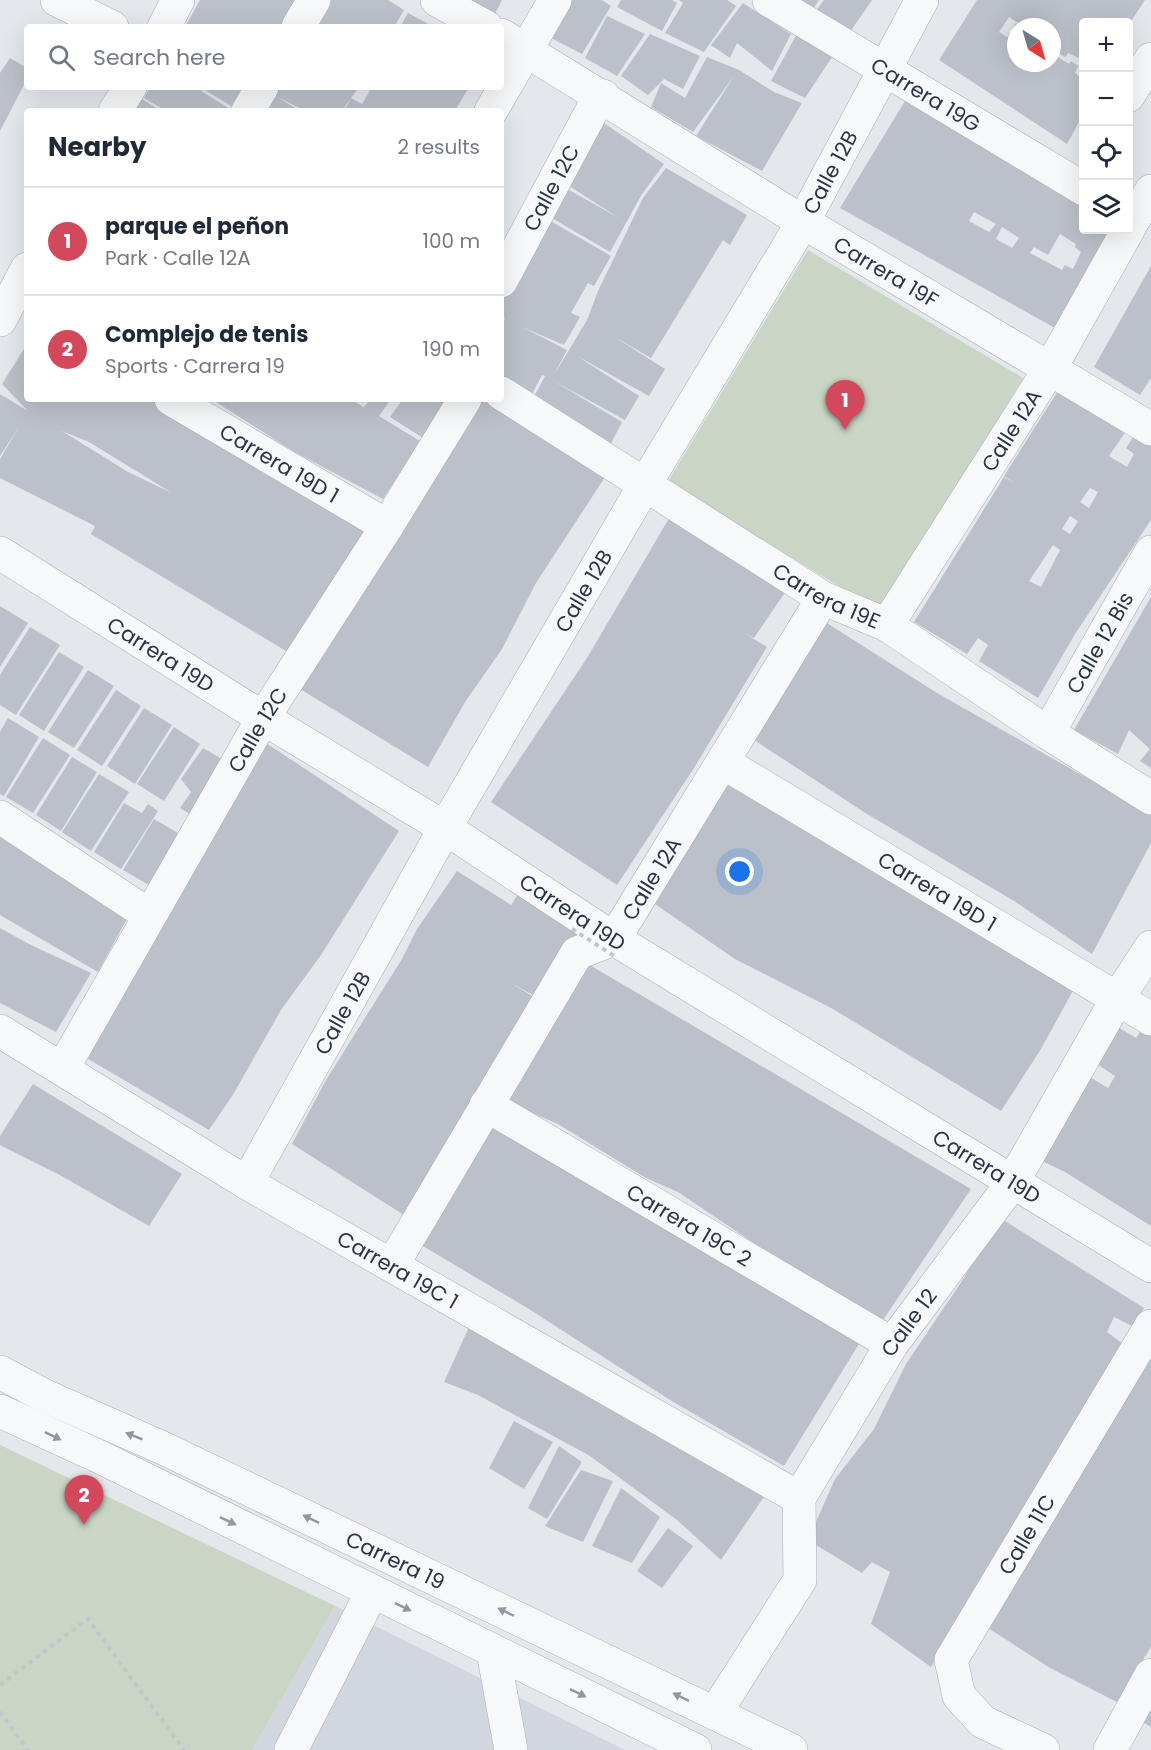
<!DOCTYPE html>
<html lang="en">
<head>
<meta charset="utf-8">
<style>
  :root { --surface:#fff; --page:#f2f2f3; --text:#1f2937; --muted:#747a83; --line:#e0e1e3; --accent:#d1495b }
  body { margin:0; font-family:Poppins,sans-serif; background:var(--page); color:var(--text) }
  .controls { position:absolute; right:18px; top:18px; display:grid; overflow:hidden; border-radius:6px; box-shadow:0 6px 24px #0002 }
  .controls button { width:54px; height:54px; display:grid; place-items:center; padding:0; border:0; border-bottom:2px solid var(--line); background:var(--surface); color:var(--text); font:30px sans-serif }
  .compass { position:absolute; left:1007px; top:18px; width:54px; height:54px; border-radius:50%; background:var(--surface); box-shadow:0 6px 24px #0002; rotate:143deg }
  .you { position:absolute; left:740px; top:872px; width:21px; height:21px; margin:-15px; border:4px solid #fff; border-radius:50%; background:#1a73e8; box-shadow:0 0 0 9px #1a73e833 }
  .badge { display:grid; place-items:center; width:39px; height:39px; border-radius:50%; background:var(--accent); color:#fff; font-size:20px; font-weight:700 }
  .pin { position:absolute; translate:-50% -50px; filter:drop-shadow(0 2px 3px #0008) }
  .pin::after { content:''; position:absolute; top:32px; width:21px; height:18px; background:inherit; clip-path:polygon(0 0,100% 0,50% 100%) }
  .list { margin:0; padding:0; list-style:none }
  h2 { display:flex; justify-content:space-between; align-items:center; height:78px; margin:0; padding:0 24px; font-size:26px }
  h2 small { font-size:20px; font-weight:400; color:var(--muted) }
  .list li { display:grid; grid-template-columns:39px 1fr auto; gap:18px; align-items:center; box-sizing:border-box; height:108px; padding:0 24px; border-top:2px solid var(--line) }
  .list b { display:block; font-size:22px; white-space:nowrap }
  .list p { margin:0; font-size:20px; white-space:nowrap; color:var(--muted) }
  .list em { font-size:20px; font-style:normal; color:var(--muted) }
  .icon { flex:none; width:33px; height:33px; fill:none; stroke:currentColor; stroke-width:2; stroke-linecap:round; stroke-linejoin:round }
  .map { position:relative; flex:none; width:1151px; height:1750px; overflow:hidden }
  .search { position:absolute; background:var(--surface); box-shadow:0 6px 24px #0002; left:24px; top:24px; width:480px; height:66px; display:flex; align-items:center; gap:15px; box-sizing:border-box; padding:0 21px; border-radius:6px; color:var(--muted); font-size:22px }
  .panel { position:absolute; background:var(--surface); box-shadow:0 6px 24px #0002; left:24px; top:108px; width:480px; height:294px; border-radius:6px }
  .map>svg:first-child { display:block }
</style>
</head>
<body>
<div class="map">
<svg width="1151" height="1750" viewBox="0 0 1151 1750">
  <rect width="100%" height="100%" fill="#e4e7ec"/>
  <polygon fill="#d2d6de" points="335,1606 625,1750 252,1750"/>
  <g fill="#c9d6c5">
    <polygon points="808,250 1023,378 882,612 667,483"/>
    <polygon points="0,1445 335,1606 252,1750 0,1750"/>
  </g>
  <g fill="#bbc0ca" fill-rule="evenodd">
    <polygon points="200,0 295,0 280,27 185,27"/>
    <polygon points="321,0 388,0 404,10 394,27 310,27"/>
    <polygon points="460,0 502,0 492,20"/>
    <polygon points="569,0 602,0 611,6 582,54 551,38"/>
    <polygon points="621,0 672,0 677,3 662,31 617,7"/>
    <polygon points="679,0 727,0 736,6 704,52 665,33 683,3"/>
    <polygon points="782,0 819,0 808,16"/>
    <polygon points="824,0 872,0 846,38 810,19"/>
    <path d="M977,0H1145L1128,26V22H1083V69L1078,66L1075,73L1082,79L1083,76V115L1067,144L939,60ZM1009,17L1025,27H1052V49L1065,57L1068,53L1081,59L1078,66L1071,61L1069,64L1052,53V63H1016V27H1020L1016,23L1007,37L999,32Z"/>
    <polygon points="743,3 791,34 772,71 737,43 730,58 711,45"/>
    <polygon points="408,13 434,27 400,27"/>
    <polygon points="607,16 645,34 617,76 585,58"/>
    <polygon points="798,32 834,54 805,98 771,81"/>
    <polygon points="650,34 700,56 683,89 664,79 648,95 621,76"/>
    <polygon points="707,57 739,70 774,92 802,103 762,171 696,136 734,76 693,132 651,107 661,83 685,98"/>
    <polygon points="10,58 27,68 27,79 0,131 0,73"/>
    <path d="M914,86L1083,194V230H1124L1064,333L840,208ZM974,212L996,224L989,232L969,221ZM1002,227L1019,238L1012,248L996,239ZM1060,234L1076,244L1075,247L1081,252L1073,269L1065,265L1062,270L1030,253L1034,247L1048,255Z"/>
    <polygon points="150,87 195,87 233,111 166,111 144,98"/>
    <polygon points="200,87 249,87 236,109"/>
    <polygon points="268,87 359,87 351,98 362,104 372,87 469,87 455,111 344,111 351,98 342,111 305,111 276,96 300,111 254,111"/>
    <polygon points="142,99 161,111 135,111"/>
    <polygon points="598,119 664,164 642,194 610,252 545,214 562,186 619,218 569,186"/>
    <polygon points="666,168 747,215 730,245 723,240 651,358 613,336 665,369 649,396 577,356 639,396 625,420 552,380 622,422 608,449 529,406 545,376 542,375 529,400 501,385 501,326 505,318 501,316 501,303 542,216 611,256 594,286 588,283 571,313 580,317 564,345 522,327 567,350 554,375 587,320 598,291 643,198"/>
    <polygon points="1151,266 1151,378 1140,395 1094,367"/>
    <path d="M27,344V399H151L370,528L291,654L91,534L95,526L0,478V459L19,427L0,456V394L28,411L2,384ZM62,431L89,442L172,493L128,472Z"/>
    <path d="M1063,383L1131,424L1109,456L1127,467L1134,454L1126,448L1140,426L1151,434V520L1075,634L1038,698L979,661L988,645L978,638L967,654L914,622L1004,477L1014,483L1004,476ZM1090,488L1098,492L1089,508L1080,502ZM1070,516L1078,521L1070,534L1062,529ZM1053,545L1060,550L1041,587L1029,581Z"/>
    <polygon points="211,399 350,399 379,416 364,407 371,399 391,399 379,416 420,441 383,499 293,451"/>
    <polygon points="403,399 449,399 423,438 390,417"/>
    <polygon points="475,399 483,399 607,474 536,583 502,649 465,702 428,767 300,689"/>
    <polygon points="671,515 790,585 754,638 744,633 767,647 694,768 617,885 491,802 587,658"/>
    <polygon points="1151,597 1151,768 1140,761 1150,749 1129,730 1118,754 1074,730"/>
    <polygon points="0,606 28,623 0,667"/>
    <polygon points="822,620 937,693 1087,778 1151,810 1151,843 1092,954 1014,901 867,814 751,738"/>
    <polygon points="30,627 60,645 16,715 0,705 0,675"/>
    <polygon points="59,652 84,667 44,731 19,715"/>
    <polygon points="88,670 114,686 74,748 48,732"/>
    <polygon points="116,690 141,706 102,766 77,750"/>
    <polygon points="144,708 172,725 135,784 107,766"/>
    <polygon points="8,718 39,737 4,796 0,794 0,732"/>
    <polygon points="174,727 200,744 164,801 137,784"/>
    <polygon points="43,738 70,755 33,813 6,797"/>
    <polygon points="263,741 399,831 321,955 281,1010 234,1093 209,1130 78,1053"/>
    <polygon points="203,748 229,763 193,816 180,808 191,792 181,779"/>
    <polygon points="72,757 97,772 61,831 36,815"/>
    <polygon points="99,774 129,792 91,851 62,832"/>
    <polygon points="732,775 1076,985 1041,1049 1001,1111 833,1009 735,959 649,900"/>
    <polygon points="124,803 142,813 148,804 158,811 121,869 94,852"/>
    <polygon points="154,819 185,837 154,888 123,870"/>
    <polygon points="0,829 134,906 98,972 0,915"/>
    <polygon points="457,871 511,905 518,894 585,936 544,1001 509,982 544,1003 415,1222 292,1144 326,1080 402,959 417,929"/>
    <polygon points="0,928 29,944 91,973 56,1032 0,1003"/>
    <polygon points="576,957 971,1189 883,1320 764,1250 678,1192 646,1178 558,1124 494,1096"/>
    <polygon points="1118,1027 1136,1038 1143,1028 1151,1033 1151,1226 1065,1172 1036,1158 1083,1073 1108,1088 1115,1076 1097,1064"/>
    <polygon points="33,1084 182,1174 149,1226 58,1174 0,1145 0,1136"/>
    <polygon points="484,1115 862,1339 784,1466 670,1400 529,1309 411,1239"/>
    <polygon points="997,1216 1144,1308 1132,1326 1114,1317 1107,1332 1126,1346 931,1667 871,1624 890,1572 872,1562 862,1573 808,1540 835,1479 874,1429 906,1364 964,1278"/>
    <polygon points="474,1316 768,1491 721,1560 677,1520 590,1456 478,1395 444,1382"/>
    <polygon points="1151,1340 1151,1647 1117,1702 1050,1668 988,1628"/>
    <polygon points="514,1421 553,1442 524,1489 489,1468"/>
    <polygon points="559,1446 582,1462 547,1519 528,1508"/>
    <polygon points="581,1470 613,1481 583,1542 545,1526"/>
    <polygon points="621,1488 660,1517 632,1563 592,1546"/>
    <polygon points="668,1528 693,1546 662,1588 637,1571"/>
    <polygon points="1151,1693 1151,1727 1137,1719"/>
  </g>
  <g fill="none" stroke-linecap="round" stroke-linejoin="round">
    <defs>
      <g id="minor">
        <polyline points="57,0 112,27"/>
        <polyline points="437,0 486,27"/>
        <path id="s1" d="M769,0L1084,189"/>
        <polyline points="164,27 178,0"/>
        <polyline points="298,27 314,0"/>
        <path id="s2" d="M501,35L803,222L1151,429"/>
        <polyline points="1128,96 1151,59"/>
        <polyline points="115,111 130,87"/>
        <polyline points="248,111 262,87"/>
        <polyline points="491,111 555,0"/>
        <polyline points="1128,229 1151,191"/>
        <path id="s3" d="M501,281L596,103L603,96"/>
        <polyline points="0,320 27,269"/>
        <path id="s4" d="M501,393L823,598L887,625L1048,733L1151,798"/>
        <path id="s5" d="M171,399L387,526"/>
        <path id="s6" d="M0,553L263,718L445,828L614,939L1151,1266"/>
        <path id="s7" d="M887,625L1051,367L1128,230"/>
        <path id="s8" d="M1048,733L1151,552"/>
        <path id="s9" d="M724,763L1151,1019"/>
        <polyline points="0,817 149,915"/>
        <path id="s10" d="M0,1031L247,1183L799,1498"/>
        <path id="s11" d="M63,1068L263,718L387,526L465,399"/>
        <path id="s12" d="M486,1105L892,1344"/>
        <path id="s13" d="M247,1183L445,828L644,486L803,222L922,0"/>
        <path id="s14" d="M393,1264L577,953L614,939L823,598"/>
        <path id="s15" d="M0,1372L43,1395L165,1449L791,1750"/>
        <polyline points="0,1411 100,1457 695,1750"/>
        <polyline points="493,1651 511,1750"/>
        <path id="s16" d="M715,1713L800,1580L799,1498L892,1344L1012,1183L1117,999L1151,947"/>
        <polyline points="291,1750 372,1592"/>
        <path id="s17" d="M1043,1750L983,1722L959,1696L951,1660L1151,1326"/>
        <polyline points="1110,1750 1151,1675"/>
      </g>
    </defs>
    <use href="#minor" stroke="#a9aeb7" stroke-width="34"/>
    <g stroke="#c2c5cb" stroke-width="4" stroke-dasharray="4.5 4.5" stroke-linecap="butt">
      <polyline points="0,1685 88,1619 184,1750"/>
      <polyline points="0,1712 28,1750"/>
    </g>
    <use href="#minor" stroke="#f7f8fa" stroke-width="33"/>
    <polyline stroke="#c2c5cb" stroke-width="4" stroke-dasharray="4.5 4.5" stroke-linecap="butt" points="572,929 616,957"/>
  </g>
  <defs><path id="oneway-solid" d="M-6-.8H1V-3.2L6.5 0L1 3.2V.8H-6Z" transform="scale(1.5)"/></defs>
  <g fill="#9196a0">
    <use href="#oneway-solid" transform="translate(53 1436) rotate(26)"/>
    <use href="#oneway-solid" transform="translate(134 1436) rotate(-158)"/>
    <use href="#oneway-solid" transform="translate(311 1519) rotate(-154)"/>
    <use href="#oneway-solid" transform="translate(228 1521) rotate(26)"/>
    <use href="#oneway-solid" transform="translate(403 1607) rotate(26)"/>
    <use href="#oneway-solid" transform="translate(506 1612) rotate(-154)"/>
    <use href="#oneway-solid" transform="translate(578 1693) rotate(26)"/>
    <use href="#oneway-solid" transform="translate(681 1697) rotate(-154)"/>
  </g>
  <g text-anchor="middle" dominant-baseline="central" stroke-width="5" stroke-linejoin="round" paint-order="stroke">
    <g font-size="21" fill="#2b3445" stroke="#f4f6f9">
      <text stroke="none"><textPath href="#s1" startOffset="183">Carrera 19G</textPath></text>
      <text stroke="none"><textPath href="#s13" startOffset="1167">Calle 12B</textPath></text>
      <text stroke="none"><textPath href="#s3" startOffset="106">Calle 12C</textPath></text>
      <text stroke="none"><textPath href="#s2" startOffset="452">Carrera 19F</textPath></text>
      <text stroke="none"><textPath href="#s7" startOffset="231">Calle 12A</textPath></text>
      <text stroke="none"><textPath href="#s5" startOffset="126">Carrera 19D 1</textPath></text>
      <text stroke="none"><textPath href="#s13" startOffset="681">Calle 12B</textPath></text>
      <text stroke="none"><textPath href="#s4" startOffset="384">Carrera 19E</textPath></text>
      <text stroke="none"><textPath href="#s8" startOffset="104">Calle 12 Bis</textPath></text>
      <text stroke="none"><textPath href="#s6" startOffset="190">Carrera 19D</textPath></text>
      <text stroke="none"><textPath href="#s11" startOffset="390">Calle 12C</textPath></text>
      <text stroke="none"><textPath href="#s14" startOffset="472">Calle 12A</textPath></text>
      <text stroke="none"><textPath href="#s9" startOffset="249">Carrera 19D 1</textPath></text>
      <text stroke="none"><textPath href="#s6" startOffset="676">Carrera 19D</textPath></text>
      <text stroke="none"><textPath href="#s13" startOffset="195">Calle 12B</textPath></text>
      <text stroke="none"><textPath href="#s6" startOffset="1162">Carrera 19D</textPath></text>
      <text stroke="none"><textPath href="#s12" startOffset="236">Carrera 19C 2</textPath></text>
      <text stroke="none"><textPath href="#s10" startOffset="464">Carrera 19C 1</textPath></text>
      <text stroke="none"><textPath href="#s16" startOffset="447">Calle 12</textPath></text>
      <text stroke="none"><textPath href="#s17" startOffset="285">Calle 11C</textPath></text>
      <text stroke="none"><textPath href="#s15" startOffset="438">Carrera 19</textPath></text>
    </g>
  </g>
</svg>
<div class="controls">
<button>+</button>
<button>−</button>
<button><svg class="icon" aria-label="locate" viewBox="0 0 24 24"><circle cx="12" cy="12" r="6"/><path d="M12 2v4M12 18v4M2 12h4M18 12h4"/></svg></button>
<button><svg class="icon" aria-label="layers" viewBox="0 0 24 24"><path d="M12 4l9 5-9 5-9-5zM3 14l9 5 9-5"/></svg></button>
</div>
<svg class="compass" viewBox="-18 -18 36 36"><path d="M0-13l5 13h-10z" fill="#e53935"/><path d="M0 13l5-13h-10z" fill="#747a83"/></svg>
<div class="you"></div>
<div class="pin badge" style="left:845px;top:430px">1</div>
<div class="pin badge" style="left:84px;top:1525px">2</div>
<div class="search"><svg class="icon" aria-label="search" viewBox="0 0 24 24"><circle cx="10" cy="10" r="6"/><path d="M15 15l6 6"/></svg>Search here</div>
<section class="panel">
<h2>Nearby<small>2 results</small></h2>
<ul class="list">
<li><span class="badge">1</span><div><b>parque el peñon</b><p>Park · Calle 12A</p></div><em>100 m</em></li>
<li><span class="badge">2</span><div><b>Complejo de tenis</b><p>Sports · Carrera 19</p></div><em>190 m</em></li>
</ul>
</section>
</div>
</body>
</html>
